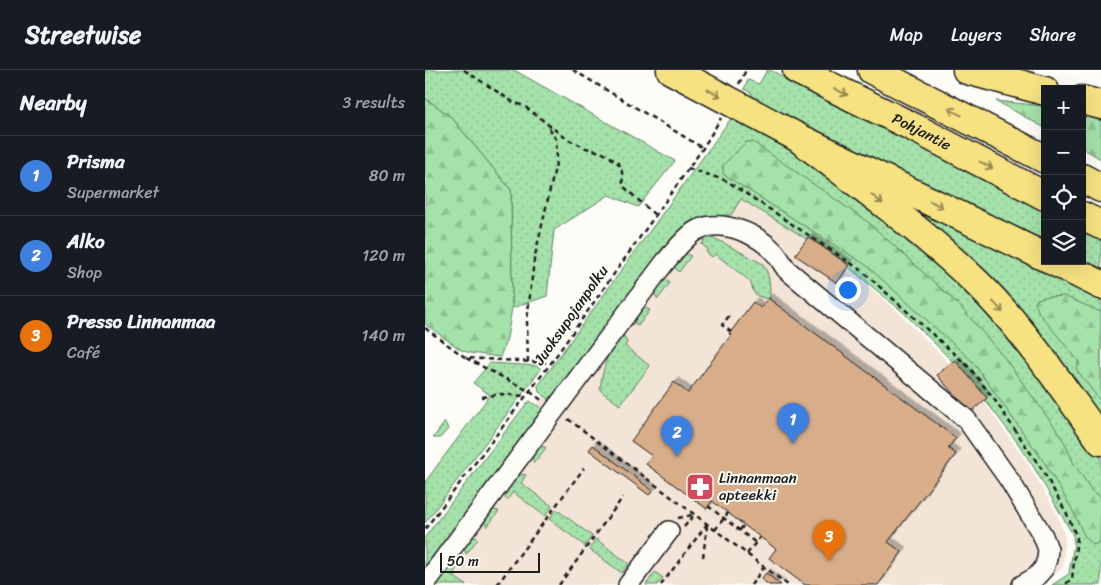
<!DOCTYPE html>
<html lang="en">
<head>
<meta charset="utf-8">
<style>
  :root { --surface:#171b24; --page:#20242c; --text:#f1f3f6; --muted:#9ea1a6; --line:#363941; --accent:#ea580c }
  body { margin:0; font-family:Sriracha,sans-serif; background:var(--page); color:var(--text) }
  .controls { position:absolute; right:15px; top:15px; display:grid; overflow:hidden; border-radius:0px; box-shadow:0 5px 20px #0002 }
  .controls button { width:45px; height:45px; display:grid; place-items:center; padding:0; border:0; border-bottom:1px solid var(--line); background:var(--surface); color:var(--text); font:25px sans-serif }
  .scale { position:absolute; left:15px; bottom:12px; width:100px; box-sizing:border-box; padding-left:5px; border:2px solid #1c1c1c; border-top:0; font-size:14px; line-height:18px; white-space:nowrap; color:#1c1c1c; -webkit-text-stroke:4px #fdfcf7; paint-order:stroke }
  .you { position:absolute; left:422px; top:219px; width:18px; height:18px; margin:-12px; border:4px solid #fff; border-radius:50%; background:#1a73e8; box-shadow:0 0 0 8px #1a73e833 }
  .badge { display:grid; place-items:center; width:32px; height:32px; border-radius:50%; background:var(--accent); color:#fff; font-size:16px; font-weight:700 }
  .pin { position:absolute; translate:-50% -41px; filter:drop-shadow(0 1px 2px #0008) }
  .pin::after { content:''; position:absolute; top:26px; width:18px; height:15px; background:inherit; clip-path:polygon(0 0,100% 0,50% 100%) }
  .list { margin:0; padding:0; list-style:none }
  h2 { display:flex; justify-content:space-between; align-items:center; height:65px; margin:0; padding:0 20px; font-size:21px }
  h2 small { font-size:16px; font-weight:400; color:var(--muted) }
  .list li { display:grid; grid-template-columns:32px 1fr auto; gap:15px; align-items:center; box-sizing:border-box; height:80px; padding:0 20px; border-top:1px solid var(--line) }
  .list b { display:block; font-size:19px; white-space:nowrap }
  .list p { margin:0; font-size:16px; white-space:nowrap; color:var(--muted) }
  .list em { font-size:16px; font-style:normal; color:var(--muted) }
  .icon { flex:none; width:28px; height:28px; fill:none; stroke:currentColor; stroke-width:2; stroke-linecap:round; stroke-linejoin:round }
  .map { position:relative; flex:none; width:676px; height:515px; overflow:hidden }
  header { display:flex; align-items:center; gap:30px; box-sizing:border-box; height:70px; padding:0 25px; background:var(--surface); border-bottom:1px solid var(--line) }
  header strong { font-size:24px }
  nav { display:flex; gap:28px; margin-inline-start:auto; font-size:18px }
  main { display:flex }
  aside { flex:1; background:var(--surface) }
  .map>svg:first-child { display:block }
</style>
</head>
<body>
<header>
<strong>Streetwise</strong>
<nav><a>Map</a><a>Layers</a><a>Share</a></nav>
</header>
<main>
<aside>
<h2>Nearby<small>3 results</small></h2>
<ul class="list">
<li><span class="badge" style="background:#3f7fe0">1</span><div><b>Prisma</b><p>Supermarket</p></div><em>80 m</em></li>
<li><span class="badge" style="background:#3f7fe0">2</span><div><b>Alko</b><p>Shop</p></div><em>120 m</em></li>
<li><span class="badge" style="background:#e8710a">3</span><div><b>Presso Linnanmaa</b><p>Café</p></div><em>140 m</em></li>
</ul>
</aside>
<div class="map">
<svg width="676" height="515" viewBox="0 0 676 515">
  <defs>
    <pattern id="grass-dots" width="8" height="8" patternUnits="userSpaceOnUse" patternTransform="scale(1.25)"><rect width="8" height="8" fill="#a4e2aa"/><path d="M2 2h.1M6 6h.1" fill="none" stroke="#8dc192" stroke-width="1.8" stroke-linecap="round"/></pattern>
    <pattern id="forest-firs" width="22" height="20" patternUnits="userSpaceOnUse" patternTransform="scale(1.25)"><rect width="22" height="20" fill="#a4e2aa"/><path d="M5 1l3.5 6h-7zM16 11l3.5 6h-7z" fill="#8dc192"/></pattern>
    <filter id="shadow"><feDropShadow dx="4.5" dy="-4.5" stdDeviation="0" flood-color="#0004"/></filter>
  </defs>
  <rect width="100%" height="100%" fill="#fdfcf7"/>
  <filter id="ink" filterUnits="userSpaceOnUse"><feTurbulence type="fractalNoise" baseFrequency=".02" numOctaves="2"/><feDisplacementMap in="SourceGraphic" scale="10" xChannelSelector="R" yChannelSelector="G"/><feConvolveMatrix kernelMatrix="1 2 1 2 8 2 1 2 1" color-interpolation-filters="sRGB"/></filter>
  <g filter="url(#ink)">
    <polygon fill="#f2e4d6" points="282,109 371,160 437,211 474,243 549,318 603,394 632,444 640,466 638,498 616,515 17,515 0,502 0,484"/>
    <g fill="url(#grass-dots)" stroke="#607f63">
      <polygon points="0,0 89,0 250,91 213,137 184,125 129,160 122,226 87,238 86,120 26,47 0,28"/>
      <polygon points="342,0 345,0 591,122 620,138 620,180 324,30 327,23 319,19 323,10 334,14"/>
      <polygon points="307,47 369,75 550,220 676,380 676,515 627,515 644,504 649,473 648,465 608,396 592,372 560,330 562,328 530,290 528,292 478,242 423,197 424,195 383,167 382,169 316,129 306,145 280,146 261,155 130,333 114,322 113,316"/>
      <polygon points="447,108 676,224 676,357"/>
      <polygon points="657,158 676,169 676,209 657,191"/>
      <path d="M285,168L293,170L338,194C345,205 345,216 345,230L333,226L329,223L325,211L290,184L287,187L281,182L283,179L276,174L279,173L278,170Z"/>
      <polygon points="259,183 266,186 254,202 248,196"/>
      <polygon points="241,210 245,213 233,229 228,222 236,211"/>
      <polygon points="217,237 225,240 213,256 210,254 208,248"/>
      <path d="M199,266L202,273L200,276L225,296L195,335L177,322L175,318C178,301 182,275 199,266Z"/>
      <polygon points="65,293 113,296 116,299 0,453 0,412 65,325 48,313"/>
      <polygon points="105,331 122,342 0,506 0,467 102,333"/>
      <polygon points="20,352 23,359 15,368 8,368"/>
      <polygon points="118,376 121,378 109,393 107,386 114,377"/>
      <path d="M99,404L101,405L96,413L127,436L120,446L88,422L82,430L80,428C79,420 90,406 99,404Z"/>
      <polygon points="131,439 167,466 160,476 124,449"/>
      <polygon points="68,440 74,441 62,457 59,450"/>
      <polygon points="51,467 53,469 41,484 39,478 46,468"/>
      <polygon points="171,469 204,494 197,503 164,479"/>
      <polygon points="30,496 33,497 27,505 41,515 11,515 25,497"/>
      <polygon points="230,502 238,508 232,515 221,515"/>
    </g>
    <g fill="url(#forest-firs)" stroke="#607f63">
      <polygon points="0,28 26,47 86,120 87,238 82,268 75,287 45,283 36,280 0,254"/>
      <polygon points="571,31 620,36 620,58"/>
      <polygon points="657,44 676,48 676,89 657,78"/>
      <polygon points="321,72 328,72 443,152 533,234 578,286 629,356 640,373 648,392 667,421 676,427 675,472 668,475 659,465 646,437 619,392 547,291 441,195 298,104 298,95"/>
      <polygon points="639,226 676,242 676,332 651,299 654,292 614,243 610,233 612,229 620,227"/>
    </g>
    <g fill="#d8ad89" stroke="#1c1c1c" filter="url(#shadow)">
      <polygon points="383,167 424,195 412,213 370,185"/>
      <polygon points="343,228 531,368 523,378 531,384 463,472 477,482 453,515 380,515 344,488 351,479 287,431 282,439 221,394 227,386 206,371 249,312 263,323 306,265 304,264 328,232 336,238"/>
      <polygon points="530,290 562,328 545,343 512,305"/>
      <polygon points="168,375 228,421 224,425 164,380"/>
      <polygon points="341,503 356,515 344,515 336,509"/>
    </g>
    <g fill="none" stroke-linecap="round" stroke-linejoin="round">
      <defs>
        <g id="minor">
          <path d="M0,514L237,196C245,186 261,166 272,160C297,148 334,164 351,184C355,189 358,195 362,200L541,349L585,411L618,466L623,479L622,489L619,498L611,507L597,515"/>
          <polyline points="203,515 244,461"/>
        </g>
        <g id="highway">
          <polyline points="246,0 372,67 620,187"/>
          <path id="s1" d="M372,0L490,58L620,126"/>
          <polyline points="447,0 620,89"/>
          <polyline points="542,0 620,21"/>
          <polyline points="657,30 676,35"/>
          <path d="M372,67C433,114 496,159 552,213C600,260 637,317 676,371"/>
          <polyline points="657,108 676,118"/>
          <polyline points="657,146 676,155"/>
          <polyline points="628,191 676,215"/>
        </g>
      </defs>
      <use href="#minor" stroke="#1c1c1c" stroke-width="22"/>
      <use href="#highway" stroke="#1c1c1c" stroke-width="31"/>
      <g stroke="#1c1c1c" stroke-width="2.5" stroke-dasharray="5 4" stroke-linecap="butt">
        <polyline points="39,0 88,32 99,36 142,69 161,78 176,82 185,87 194,94 197,102 198,116 230,145"/>
        <polyline points="148,0 278,78"/>
        <polyline points="314,14 321,0"/>
        <polyline points="263,98 302,111 436,200 545,298 569,329 618,401 642,444 652,468 647,509 639,515"/>
        <polyline points="304,246 297,255 306,262"/>
        <polyline points="0,258 41,288 126,293"/>
        <polyline points="41,288 104,321 118,331"/>
        <polyline points="103,292 102,251 109,190 132,89 131,69 123,56"/>
        <polyline points="57,327 76,324 100,326"/>
        <polyline points="143,349 363,515"/>
        <polyline points="283,436 331,473"/>
        <polyline points="253,448 267,445"/>
        <polyline points="259,457 269,445"/>
        <polyline points="0,459 126,293 278,78 296,48"/>
        <polyline points="290,460 303,443"/>
        <polyline points="315,460 319,455"/>
        <polyline points="322,484 335,467"/>
        <polyline points="278,487 282,456"/>
        <polyline points="72,515 159,398"/>
        <polyline points="134,515 198,427"/>
        <polyline points="236,515 282,454"/>
        <polyline points="326,515 339,497"/>
      </g>
      <use href="#minor" stroke="#fdfcf7" stroke-width="19"/>
      <use href="#highway" stroke="#f6e281" stroke-width="28"/>
    </g>
    <defs><path id="oneway-shaft" d="M-6 0H5M1.5-3L5.5 0L1.5 3" fill="none" stroke-width="1.6" stroke-linecap="round" stroke-linejoin="round" transform="scale(1.25)"/></defs>
    <g stroke="#948954">
      <use href="#oneway-shaft" transform="translate(416 22) rotate(26)"/>
      <use href="#oneway-shaft" transform="translate(289 23) rotate(28)"/>
      <use href="#oneway-shaft" transform="translate(530 42) rotate(-152)"/>
      <use href="#oneway-shaft" transform="translate(561 95) rotate(28)"/>
      <use href="#oneway-shaft" transform="translate(452 129) rotate(38)"/>
      <use href="#oneway-shaft" transform="translate(511 134) rotate(26)"/>
      <use href="#oneway-shaft" transform="translate(573 237) rotate(48)"/>
    </g>
  </g>
  <defs>
    <symbol id="pharmacy-square" viewBox="-11 -11 22 22"><rect x="-9" y="-9" width="18" height="18" rx="4" fill="#d1495b" stroke="#fdfcf7"/><path d="M-2-6h4v4h4v4h-4v4h-4v-4h-4v-4h4Z" fill="#fff"/></symbol>
  </defs>
  <g fill-rule="evenodd">
    <use href="#pharmacy-square" x="259" y="401" width="32" height="32"/>
  </g>
  <g text-anchor="middle" dominant-baseline="central" stroke-width="4" stroke-linejoin="round" paint-order="stroke">
    <g font-size="15" fill="#1c1c1c" stroke="#fdfcf7">
      <text stroke="none"><textPath href="#s1" startOffset="139">Pohjantie</textPath></text>
      <text transform="translate(146 245) rotate(-55)">Juoksupojanpolku</text>
    </g>
    <g font-size="15" fill="#1c1c1c" stroke="#fdfcf7" text-anchor="start">
      <text x="294" y="408">Linnanmaan<tspan x="294" dy="17">apteekki</tspan></text>
    </g>
  </g>
</svg>
<div class="controls">
<button>+</button>
<button>−</button>
<button><svg class="icon" aria-label="locate" viewBox="0 0 24 24"><circle cx="12" cy="12" r="6"/><path d="M12 2v4M12 18v4M2 12h4M18 12h4"/></svg></button>
<button><svg class="icon" aria-label="layers" viewBox="0 0 24 24"><path d="M12 4l9 5-9 5-9-5zM3 14l9 5 9-5"/></svg></button>
</div>
<div class="scale">50 m</div>
<div class="you"></div>
<div class="pin badge" style="left:368px;top:374px;background:#3f7fe0">1</div>
<div class="pin badge" style="left:252px;top:387px;background:#3f7fe0">2</div>
<div class="pin badge" style="left:404px;top:491px;background:#e8710a">3</div>
</div>
</main>
</body>
</html>
